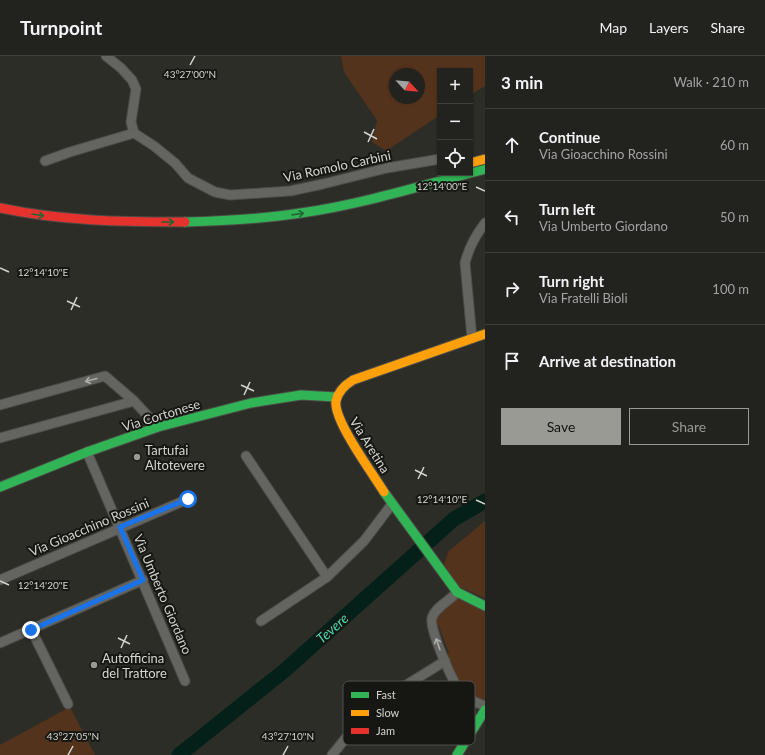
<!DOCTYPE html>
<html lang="en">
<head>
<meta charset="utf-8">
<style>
  :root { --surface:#22221e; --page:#2a2a27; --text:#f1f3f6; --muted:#a2a4a4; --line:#3f3f3c; --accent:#9a9a95 }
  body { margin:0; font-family:Lato,sans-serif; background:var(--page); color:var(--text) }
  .controls { position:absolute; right:12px; top:12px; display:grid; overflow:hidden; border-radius:0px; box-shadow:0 1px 3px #0004 }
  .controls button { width:36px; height:36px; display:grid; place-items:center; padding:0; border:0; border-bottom:1px solid var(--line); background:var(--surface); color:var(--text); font:20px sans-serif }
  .compass { position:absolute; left:389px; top:12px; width:36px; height:36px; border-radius:50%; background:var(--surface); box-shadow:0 1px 3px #0004; rotate:116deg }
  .stop { position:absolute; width:12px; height:12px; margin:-9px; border:3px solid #1a73e8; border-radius:50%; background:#fff }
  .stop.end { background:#1a73e8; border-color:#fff; box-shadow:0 1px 4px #0008 }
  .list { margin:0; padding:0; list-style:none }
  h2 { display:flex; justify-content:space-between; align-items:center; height:52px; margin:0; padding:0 16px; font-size:17px }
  h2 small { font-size:13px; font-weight:400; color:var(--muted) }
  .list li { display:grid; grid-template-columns:26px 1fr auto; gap:12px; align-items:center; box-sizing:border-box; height:72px; padding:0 16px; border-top:1px solid var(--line) }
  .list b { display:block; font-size:15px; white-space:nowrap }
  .list p { margin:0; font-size:13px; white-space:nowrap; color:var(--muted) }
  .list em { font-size:13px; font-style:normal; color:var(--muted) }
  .actions { display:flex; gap:8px; padding:12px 16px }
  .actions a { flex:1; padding:9px 0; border:1px solid var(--accent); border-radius:0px; text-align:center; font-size:14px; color:var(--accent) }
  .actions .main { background:var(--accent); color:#111 }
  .icon { flex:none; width:22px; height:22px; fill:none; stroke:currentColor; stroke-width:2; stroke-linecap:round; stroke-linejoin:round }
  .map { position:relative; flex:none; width:485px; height:699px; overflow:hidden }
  header { display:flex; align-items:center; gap:24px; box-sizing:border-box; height:56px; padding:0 20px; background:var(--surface); border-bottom:1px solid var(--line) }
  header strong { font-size:19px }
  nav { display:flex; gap:22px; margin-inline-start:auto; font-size:14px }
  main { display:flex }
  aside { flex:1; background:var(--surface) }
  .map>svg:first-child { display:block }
</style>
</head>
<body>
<header>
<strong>Turnpoint</strong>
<nav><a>Map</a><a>Layers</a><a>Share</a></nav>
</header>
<main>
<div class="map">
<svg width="485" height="699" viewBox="0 0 485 699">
  <rect width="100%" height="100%" fill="#2d2d28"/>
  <g fill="#54331d" fill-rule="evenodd">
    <path d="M341,0H485V30L470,39V15H440V59L386,95L372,86L377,64L344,16ZM395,18H419V42H395Z"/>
    <polygon points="485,465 485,542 460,531 444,509 448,496"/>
    <path d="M458,540L485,555V644C464,644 453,614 445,599L449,597L438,568L436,569L439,558Z"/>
    <polygon points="70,651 95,699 0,699 0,689"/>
  </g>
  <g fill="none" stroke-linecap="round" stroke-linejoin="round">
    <polyline stroke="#042119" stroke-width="15" points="179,699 284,615 454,463 485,445"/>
    <defs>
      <g id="street">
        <polyline points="106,0 121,12 132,24 136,33 131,66 134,77 154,90 175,107 188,122 215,136 230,139 290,135 323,128 387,112 440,103"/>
        <polyline points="45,105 70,96 134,77"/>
        <path d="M472,282L465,207C469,191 475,180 485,167"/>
        <polyline points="0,349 105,320 134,345 158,371"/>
        <polyline points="0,382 134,345"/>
        <polyline points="87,396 185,625"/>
        <polyline points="246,400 327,521"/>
        <polyline points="0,524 188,443"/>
        <path d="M457,536C450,545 435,551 432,562C429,573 454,630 463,639C468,644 478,647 485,650"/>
        <polyline points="261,565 327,521 364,485 392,448"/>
        <polyline points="31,573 68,648"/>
        <polyline points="0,587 143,524"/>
        <polyline points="332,699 371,651 445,605"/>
      </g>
      <g id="fast">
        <path d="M185,166C224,165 262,163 301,157C363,148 424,129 485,113"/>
        <polyline points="0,431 87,396 158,371 251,347 301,339 336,341"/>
        <polyline points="384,436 457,536 485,550"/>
        <polyline points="457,699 485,654"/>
      </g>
      <path id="slow" d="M384,436C373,418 333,364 336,345C338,335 345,329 353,324L485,278"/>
      <path id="jam" d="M0,152C61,165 122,166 185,166"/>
    </defs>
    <use href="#street" stroke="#4b4b47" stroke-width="11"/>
    <use href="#fast" stroke="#4b4b47" stroke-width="11"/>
    <use href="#slow" stroke="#4b4b47" stroke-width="11"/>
    <use href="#jam" stroke="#4b4b47" stroke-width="11"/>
    <use href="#street" stroke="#646460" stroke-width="9"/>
    <use href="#fast" stroke="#30b455" stroke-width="9"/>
    <use href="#slow" stroke="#ff9f0a" stroke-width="9"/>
    <use href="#jam" stroke="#e5322d" stroke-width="9"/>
    <defs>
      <polyline id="slow-bridge" points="470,107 485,103"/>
    </defs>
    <use href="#slow-bridge" stroke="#4b4b47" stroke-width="11" stroke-linecap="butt"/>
    <use href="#slow-bridge" stroke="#ff9f0a" stroke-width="9"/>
  </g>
  <defs><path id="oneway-shaft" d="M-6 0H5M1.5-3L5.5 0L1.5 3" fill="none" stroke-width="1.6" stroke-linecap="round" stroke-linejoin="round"/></defs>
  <g stroke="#236534">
    <use href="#oneway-shaft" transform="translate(298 158) rotate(-8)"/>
    <use href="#oneway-shaft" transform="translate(38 159) rotate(9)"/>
    <use href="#oneway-shaft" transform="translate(168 166)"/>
  </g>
  <g stroke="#adada9">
    <use href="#oneway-shaft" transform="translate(91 324) rotate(165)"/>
    <use href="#oneway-shaft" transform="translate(438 588) rotate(-109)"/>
  </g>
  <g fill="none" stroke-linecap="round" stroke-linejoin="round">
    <polyline stroke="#1a73e8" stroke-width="5" points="31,574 143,524 120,471 188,443"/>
  </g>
  <path fill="none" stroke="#d5d5d0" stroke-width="1.5" d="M190,9L195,0M364,76L377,83M368,86L374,73M476,131L485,135M0,212L9,216M67,245L80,251M71,254L77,241M241,329L254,335M244,339L250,326M415,414L427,420M418,423L424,411M476,444L485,448M0,525L9,529M118,582L130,588M121,592L127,579M68,699L73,690M283,699L288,690"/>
  <g fill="#9a9a95" stroke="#161612" stroke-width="1.5">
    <circle cx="137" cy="401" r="4"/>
    <circle cx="94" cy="609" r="4"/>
  </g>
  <g text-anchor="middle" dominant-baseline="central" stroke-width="4" stroke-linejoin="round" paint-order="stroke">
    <g font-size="13" fill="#d5d5d0" stroke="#161612">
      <text transform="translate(337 110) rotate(-12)">Via Romolo Carbini</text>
      <text transform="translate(161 359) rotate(-17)">Via Cortonese</text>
      <text transform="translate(370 389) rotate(58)">Via Aretina</text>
      <text transform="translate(89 471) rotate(-23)">Via Gioacchino Rossini</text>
      <text transform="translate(163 538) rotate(67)">Via Umberto Giordano</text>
    </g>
    <g font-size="13" fill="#d5d5d0" stroke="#161612" text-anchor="start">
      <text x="145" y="394">Tartufai<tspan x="145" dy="15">Altotevere</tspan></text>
      <text x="102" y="602">Autofficina<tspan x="102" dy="15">del Trattore</tspan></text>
    </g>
    <g font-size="14" font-style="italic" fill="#47dbb1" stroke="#161612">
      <text transform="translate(332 572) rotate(-42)">Tevere</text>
    </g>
  </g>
  <rect x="343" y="625" width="132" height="64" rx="6" fill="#161612" stroke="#4f4f4b" stroke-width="1"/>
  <rect x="351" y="636" width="18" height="6" fill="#30b455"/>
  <rect x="351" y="654" width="18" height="6" fill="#ff9f0a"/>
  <rect x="351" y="672" width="18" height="6" fill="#e5322d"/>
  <g font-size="11" fill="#d5d5d0">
    <text x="376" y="643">Fast</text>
    <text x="376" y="661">Slow</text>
    <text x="376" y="679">Jam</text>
  </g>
  <g font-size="10" text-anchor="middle" fill="#d5d5d0" stroke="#161612" stroke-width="4" stroke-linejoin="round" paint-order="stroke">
    <text x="190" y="22">43°27'00"N</text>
    <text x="442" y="134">12°14'00"E</text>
    <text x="43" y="220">12°14'10"E</text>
    <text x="442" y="447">12°14'10"E</text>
    <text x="43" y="533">12°14'20"E</text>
    <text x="73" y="684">43°27'05"N</text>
    <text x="288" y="684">43°27'10"N</text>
  </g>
</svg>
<div class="controls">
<button>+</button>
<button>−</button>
<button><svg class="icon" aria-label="locate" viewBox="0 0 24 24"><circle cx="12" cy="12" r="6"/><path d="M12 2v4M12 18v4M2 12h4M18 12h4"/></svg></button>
</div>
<svg class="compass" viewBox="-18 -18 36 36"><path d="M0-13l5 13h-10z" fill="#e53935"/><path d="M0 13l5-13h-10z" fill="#a2a4a4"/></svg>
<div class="stop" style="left:188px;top:443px"></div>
<div class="stop end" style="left:31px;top:574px"></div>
</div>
<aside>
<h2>3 min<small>Walk · 210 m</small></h2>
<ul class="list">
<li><svg class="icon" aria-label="ahead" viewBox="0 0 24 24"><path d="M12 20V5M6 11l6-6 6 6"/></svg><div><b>Continue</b><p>Via Gioacchino Rossini</p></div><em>60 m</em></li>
<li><svg class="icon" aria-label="left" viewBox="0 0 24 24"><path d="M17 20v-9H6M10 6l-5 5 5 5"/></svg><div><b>Turn left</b><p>Via Umberto Giordano</p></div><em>50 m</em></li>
<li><svg class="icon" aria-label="right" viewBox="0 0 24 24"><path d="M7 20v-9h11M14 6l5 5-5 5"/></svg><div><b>Turn right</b><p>Via Fratelli Bioli</p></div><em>100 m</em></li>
<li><svg class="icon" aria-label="arrive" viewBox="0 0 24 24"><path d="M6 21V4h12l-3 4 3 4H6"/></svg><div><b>Arrive at destination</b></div></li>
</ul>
<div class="actions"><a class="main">Save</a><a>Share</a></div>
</aside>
</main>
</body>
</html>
